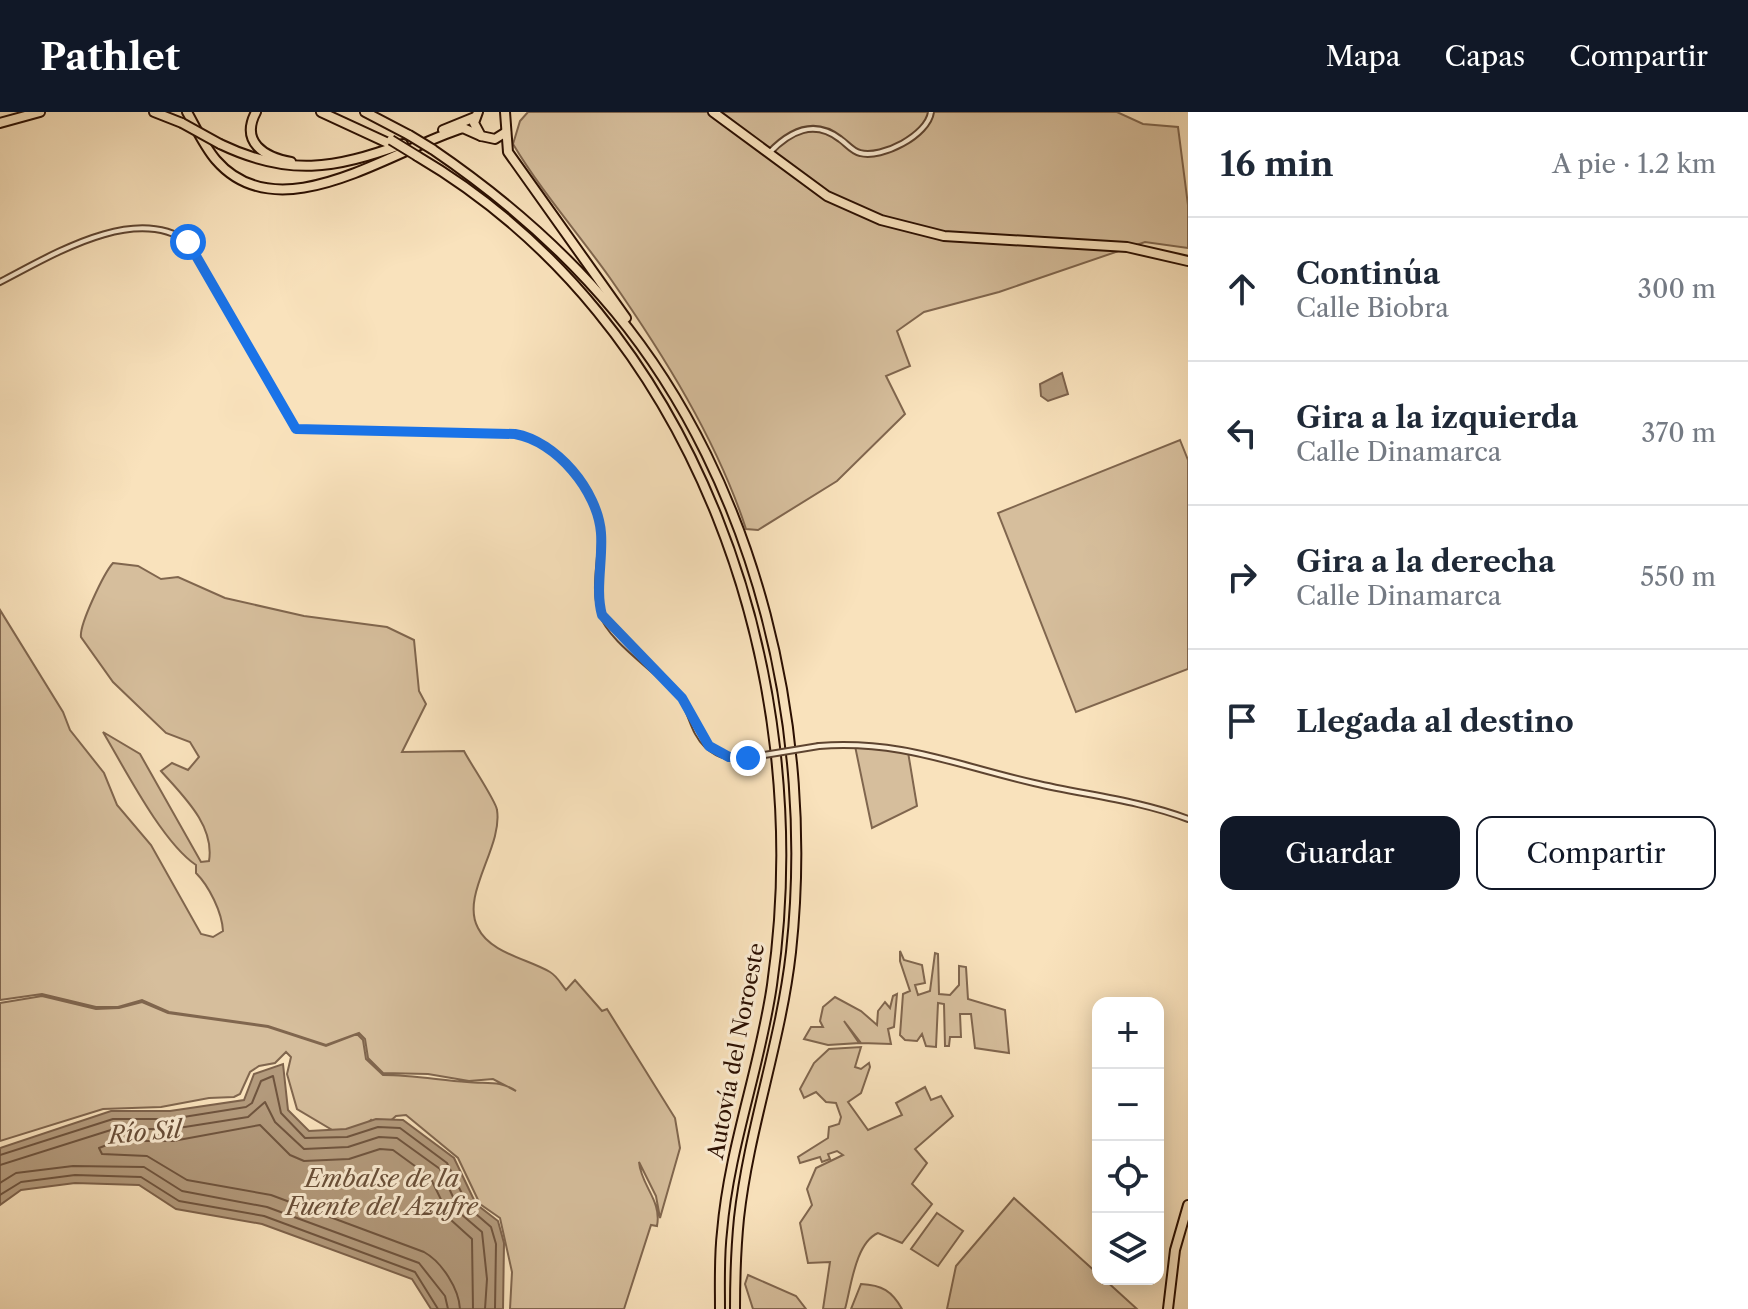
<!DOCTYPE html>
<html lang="es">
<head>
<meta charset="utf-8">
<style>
  :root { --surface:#fff; --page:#f2f2f3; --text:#1f2937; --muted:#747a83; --line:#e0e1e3; --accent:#111827 }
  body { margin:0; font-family:"Libre Caslon Text",serif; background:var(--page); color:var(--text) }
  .controls { position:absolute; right:24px; bottom:24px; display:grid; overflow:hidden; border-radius:16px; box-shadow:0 4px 20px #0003 }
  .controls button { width:72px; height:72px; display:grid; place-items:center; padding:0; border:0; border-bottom:2px solid var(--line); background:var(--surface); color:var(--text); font:40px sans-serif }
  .stop { position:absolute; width:24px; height:24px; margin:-18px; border:6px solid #1a73e8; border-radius:50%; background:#fff }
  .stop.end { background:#1a73e8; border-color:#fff; box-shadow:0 2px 8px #0008 }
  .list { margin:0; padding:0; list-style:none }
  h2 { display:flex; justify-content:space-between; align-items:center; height:104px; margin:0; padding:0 32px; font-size:34px }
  h2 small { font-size:26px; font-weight:400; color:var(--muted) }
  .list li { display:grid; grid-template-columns:52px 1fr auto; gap:24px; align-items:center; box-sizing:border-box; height:144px; padding:0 32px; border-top:2px solid var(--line) }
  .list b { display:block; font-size:30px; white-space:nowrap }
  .list p { margin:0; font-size:26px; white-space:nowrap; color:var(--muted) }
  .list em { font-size:26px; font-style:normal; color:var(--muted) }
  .actions { display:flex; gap:16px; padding:24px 32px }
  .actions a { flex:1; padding:18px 0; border:2px solid var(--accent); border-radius:16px; text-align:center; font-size:28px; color:var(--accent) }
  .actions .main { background:var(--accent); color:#fff }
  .icon { flex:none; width:44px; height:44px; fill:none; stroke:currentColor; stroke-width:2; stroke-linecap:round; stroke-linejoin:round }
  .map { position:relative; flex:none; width:1188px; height:1197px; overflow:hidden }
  header { display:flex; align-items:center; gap:48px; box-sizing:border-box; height:112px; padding:0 40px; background:var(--accent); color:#fff }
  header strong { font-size:38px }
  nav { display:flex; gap:44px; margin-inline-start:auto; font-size:28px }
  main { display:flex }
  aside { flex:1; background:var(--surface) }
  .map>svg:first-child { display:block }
</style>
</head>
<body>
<header>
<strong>Pathlet</strong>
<nav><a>Mapa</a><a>Capas</a><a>Compartir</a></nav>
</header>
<main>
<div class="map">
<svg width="1188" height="1197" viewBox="0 0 1188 1197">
  <rect width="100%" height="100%" fill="#f9e2bc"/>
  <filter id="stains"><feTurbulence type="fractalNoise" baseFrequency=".0025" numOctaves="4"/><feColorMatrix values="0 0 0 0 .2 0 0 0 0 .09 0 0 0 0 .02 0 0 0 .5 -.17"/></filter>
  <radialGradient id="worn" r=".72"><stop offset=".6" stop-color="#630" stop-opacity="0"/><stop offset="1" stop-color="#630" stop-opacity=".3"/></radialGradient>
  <g fill="#d6be9c" stroke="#80664e" stroke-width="2">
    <path d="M528,0H1117L1143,12L1178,15L1188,93V136L1145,130L999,180L924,200L897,219L910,254L886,264L905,302L837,369L758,418L746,417C717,328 663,242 610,166C578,121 541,79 513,32L520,9Z"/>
    <polygon points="1180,328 1188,348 1188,557 1076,600 998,401"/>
    <path d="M113,451L138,454L161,467L178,465L225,486L304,504L387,515L414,528L419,579L426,592L402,640L464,639C470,651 496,689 497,698C503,735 460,783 478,816C490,841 528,847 550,860C557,864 561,872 566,878L575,868L602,899L607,897L675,1006L680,1036L660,1106L656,1084L639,1050C641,1074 662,1088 657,1114L651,1113L624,1197H510L512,1160L500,1106L480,1092L458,1046L406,1003L396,1004L380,1018L371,1008L360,1018L334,1019L297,997L287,962L291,945L286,940L275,951L259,954L250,960L240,982L234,985L209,986L161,995L103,997L0,1029V891L42,884L96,897L119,896L142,890L168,901L268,915L326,934L357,922L363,928L366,947L383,963C412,963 439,968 467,970C487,972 500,968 516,979L493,967L469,969L428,962L383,961L368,946L365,927L359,921L326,933L268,914L169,900L142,888L118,895H96L42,882L0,888V498L63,600L70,618L104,661L117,693L151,733L201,822L213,825L223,819C222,800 209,774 196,761V753C162,730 125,657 103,620L140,642L201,750L209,749C215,713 182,683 161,659L172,651L188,658L199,645L190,630L166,621L113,570L81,525C79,513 104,461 113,451Z"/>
    <polygon points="855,634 908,640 917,694 872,716"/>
    <polygon points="900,839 904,848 922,853 925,871 915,873 918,883 930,879 935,841 938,842 939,882 950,883 959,873 959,854 966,855 968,887 1005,898 1009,941 975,936 971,902 960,902 961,925 950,925 949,934 945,934 944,892 938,891 936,935 926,934 922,922 917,929 905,928 900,923 903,882 910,879 900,849"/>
    <polygon points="897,882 894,915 888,917 891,932 861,931 844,909 859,931 828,933 804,927 811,915 823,915 820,909 823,895 835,885 861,899 877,913 878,899 885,890 890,896 893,884"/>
    <path d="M861,935L855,955L861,957L869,951L870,955L861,981L848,990L868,1018L902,1003L896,991L925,975L931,988L941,984L953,1004L915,1037L927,1051L912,1072L932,1092L902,1131L878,1121C855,1131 851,1176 845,1197H823L830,1150L808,1151L800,1111L812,1093L807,1077L816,1056L843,1043L837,1039L828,1042L830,1047L822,1050L820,1045L800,1051L798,1045L828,1026L829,1015L839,1012L841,1005L836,991L826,990L816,980L804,986L800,977L814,951L829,937Z"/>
    <polygon points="1014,1086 1098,1162 1098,1167 1104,1167 1137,1197 947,1197 956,1154"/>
    <polygon points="937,1101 963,1119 938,1154 911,1137"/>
    <polygon points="748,1163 796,1184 806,1197 753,1197 745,1172"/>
    <path d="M861,1172C882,1173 892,1179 902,1197H851Z"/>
  </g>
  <g fill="#b39a7c" stroke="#7d624b" stroke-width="2">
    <polygon points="1062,261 1068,282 1048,289 1041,284 1040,272"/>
    <polygon points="283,952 288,998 309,1019 346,1017 376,1007 403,1008 454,1046 476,1092 498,1109 504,1131 503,1197 431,1197 412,1167 262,1112 176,1097 139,1073 75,1071 21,1078 0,1093 0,1036 111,999 170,999 244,988 254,962"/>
  </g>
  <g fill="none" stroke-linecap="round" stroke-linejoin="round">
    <g stroke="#6f543e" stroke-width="2">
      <polyline points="0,1043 113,1007 171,1007 246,995 252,991 261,969 273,964 281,1001 305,1026 347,1025 378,1015 400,1016 447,1051 469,1096 491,1115 496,1132 495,1197"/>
      <polyline points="0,1053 114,1017 172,1017 248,1005 265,990 275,1010 304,1037 348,1035 379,1025 397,1026 440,1057 461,1102 482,1120 487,1167 485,1197"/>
      <polyline points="0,1071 16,1061 73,1054 144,1055 182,1079 267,1095 419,1151 445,1184 448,1197"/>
      <polyline points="0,1083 21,1070 75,1063 141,1065 179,1089 264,1104 415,1160 438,1197"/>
      <path d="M460,1197C459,1177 442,1150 424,1140L271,1083L187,1068L147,1044L102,1042L99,1036L117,1029H173L260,1013L290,1043L304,1049L349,1047L380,1037L393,1038L430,1065L451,1108L472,1127L473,1197"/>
    </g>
    <defs>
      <g id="street">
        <path d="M769,41C790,19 814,7 840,27C846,31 853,40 860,41C882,47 928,23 931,0"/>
        <path d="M0,170C49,145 134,91 188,130L296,317L515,322C556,329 599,380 601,422C602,446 593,479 602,501C612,530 661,559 681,585C692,600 693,620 707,633C719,644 736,649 752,645"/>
        <path d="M819,634C902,628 955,653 1034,671C1085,683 1138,688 1188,707"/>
      </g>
      <g id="highway">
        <polyline points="154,0 182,11"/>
        <path d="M187,0C196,16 204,34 216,48C279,121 391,38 463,16L481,24"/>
        <path d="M256,0C240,30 264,45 291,50"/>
        <polyline points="321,0 388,31"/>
        <polyline points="365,0 409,23"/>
        <polyline points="478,0 474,11 481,24 495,27 506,20"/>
        <polyline points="505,0 508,40 626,206"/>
        <polyline points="713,0 827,84 881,108 944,124 1127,135 1188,149"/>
        <polyline points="0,11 40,0"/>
        <polyline points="443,18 475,5"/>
        <path d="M220,32C289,65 334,57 403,32"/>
        <path d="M432,37C501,84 562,136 615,200C758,373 815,620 791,840C781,930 749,1016 739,1106C736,1136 735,1167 735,1197"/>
        <path d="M417,44C698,209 817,562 772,873C760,956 729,1036 722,1120C719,1145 720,1172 720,1197"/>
        <polyline points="1168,1197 1175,1138 1188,1093"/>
      </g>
    </defs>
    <use href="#street" stroke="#5e4430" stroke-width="8"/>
    <use href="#highway" stroke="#2b0f01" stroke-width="12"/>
    <use href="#street" stroke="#fbecd3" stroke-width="4"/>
    <use href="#highway" stroke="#f9e2bc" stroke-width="8"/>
    <defs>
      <polyline id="street-bridge" points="752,645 819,634"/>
      <g id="highway-bridge">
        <polyline points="182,11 220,32"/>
        <polyline points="409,23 432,37"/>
        <polyline points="391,28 417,44"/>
      </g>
    </defs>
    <use href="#street-bridge" stroke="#5e4430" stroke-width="8" stroke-linecap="butt"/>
    <use href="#highway-bridge" stroke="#2b0f01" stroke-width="12" stroke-linecap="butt"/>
    <use href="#street-bridge" stroke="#fbecd3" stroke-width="4"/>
    <use href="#highway-bridge" stroke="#f9e2bc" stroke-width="8"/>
  </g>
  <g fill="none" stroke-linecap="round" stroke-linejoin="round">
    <path stroke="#1a73e8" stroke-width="10" d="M188,130L296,317L515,322C556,329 598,379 601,421C603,448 595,478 602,503L682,586L709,634L729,645L748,646"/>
  </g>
  <g text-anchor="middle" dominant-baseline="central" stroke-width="6" stroke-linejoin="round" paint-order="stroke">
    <g font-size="22" fill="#2b0f01" stroke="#fbecd3">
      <text transform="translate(736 939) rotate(-79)">Autovía del Noroeste</text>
    </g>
    <g font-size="24" font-style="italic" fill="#684e38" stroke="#fbecd3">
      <text transform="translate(145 1020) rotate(-5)">Río Sil</text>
      <text x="382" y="1066">Embalse de la<tspan x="382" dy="28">Fuente del Azufre</tspan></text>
    </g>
  </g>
  <rect width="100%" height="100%" filter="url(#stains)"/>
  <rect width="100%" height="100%" fill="url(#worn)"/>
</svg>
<div class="controls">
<button>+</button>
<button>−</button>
<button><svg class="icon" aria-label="locate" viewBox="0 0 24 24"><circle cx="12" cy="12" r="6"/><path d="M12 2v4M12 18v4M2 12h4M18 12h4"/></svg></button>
<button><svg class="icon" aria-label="layers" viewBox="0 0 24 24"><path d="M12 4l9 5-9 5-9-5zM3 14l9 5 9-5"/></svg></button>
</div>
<div class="stop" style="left:188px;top:130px"></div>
<div class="stop end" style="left:748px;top:646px"></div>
</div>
<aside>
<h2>16 min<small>A pie · 1.2 km</small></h2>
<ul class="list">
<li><svg class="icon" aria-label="ahead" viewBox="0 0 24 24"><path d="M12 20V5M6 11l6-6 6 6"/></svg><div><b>Continúa</b><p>Calle Biobra</p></div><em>300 m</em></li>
<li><svg class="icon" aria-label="left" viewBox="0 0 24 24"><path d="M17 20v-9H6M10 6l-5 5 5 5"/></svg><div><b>Gira a la izquierda</b><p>Calle Dinamarca</p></div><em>370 m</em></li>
<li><svg class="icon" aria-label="right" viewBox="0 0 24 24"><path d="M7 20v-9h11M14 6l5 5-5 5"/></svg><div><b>Gira a la derecha</b><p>Calle Dinamarca</p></div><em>550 m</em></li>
<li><svg class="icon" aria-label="arrive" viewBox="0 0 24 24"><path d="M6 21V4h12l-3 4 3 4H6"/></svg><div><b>Llegada al destino</b></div></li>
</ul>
<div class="actions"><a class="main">Guardar</a><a>Compartir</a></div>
</aside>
</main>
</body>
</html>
